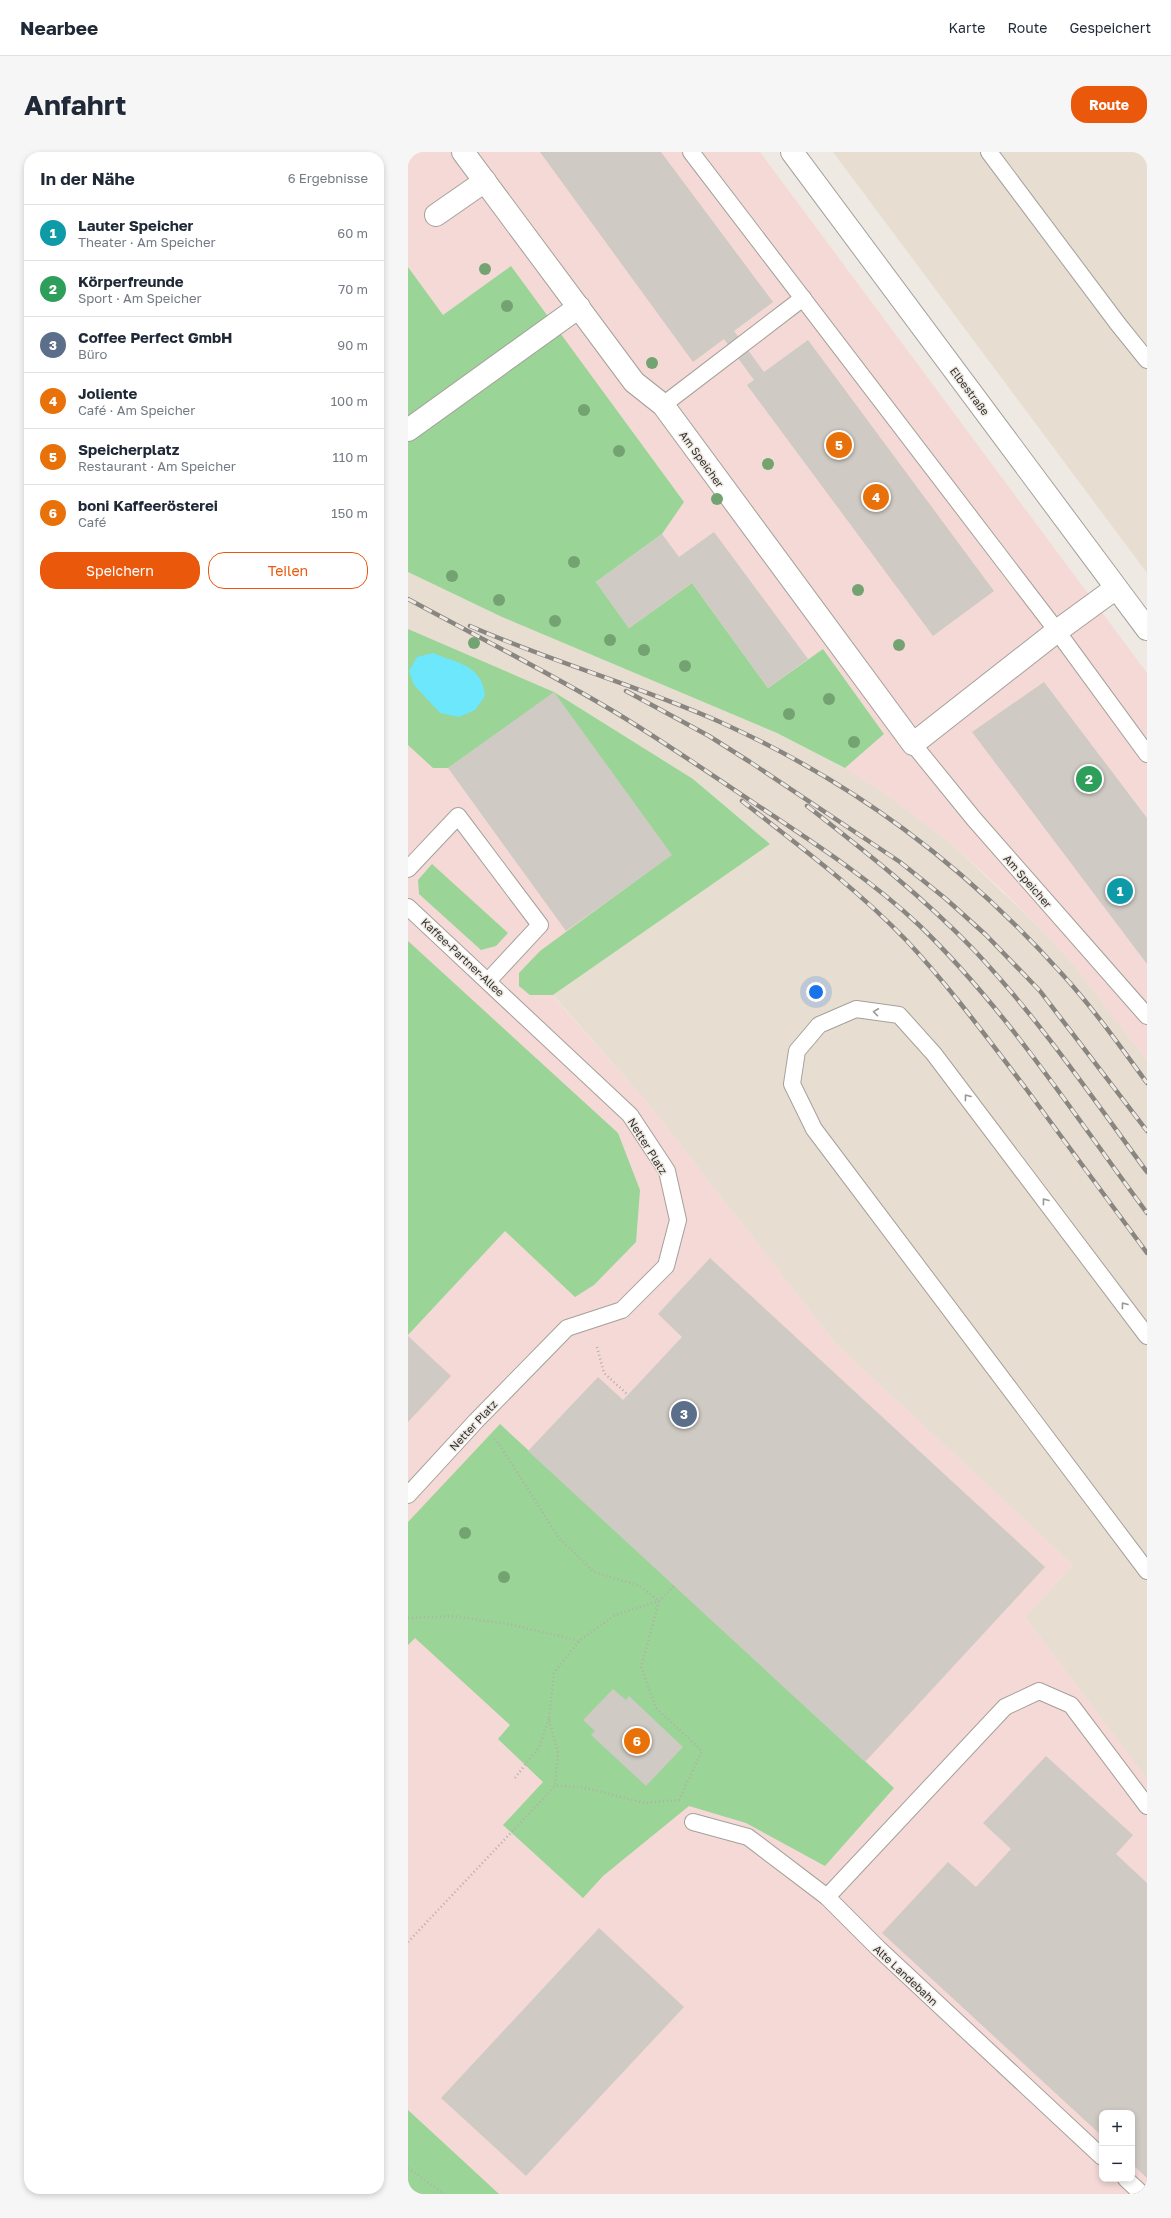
<!DOCTYPE html>
<html lang="de">
<head>
<meta charset="utf-8">
<style>
  :root { --surface:#fff; --page:#f6f6f7; --text:#1f2937; --muted:#747a83; --line:#e0e1e3; --accent:#ea580c }
  body { margin:0; font-family:"Golos Text",sans-serif; background:var(--page); color:var(--text) }
  .controls { position:absolute; right:12px; bottom:12px; display:grid; overflow:hidden; border-radius:8px; box-shadow:0 2px 6px #0003 }
  .controls button { width:36px; height:36px; display:grid; place-items:center; padding:0; border:0; border-bottom:1px solid var(--line); background:var(--surface); color:var(--text); font:20px sans-serif }
  .you { position:absolute; left:408px; top:840px; width:14px; height:14px; margin:-10px; border:3px solid #fff; border-radius:50%; background:#1a73e8; box-shadow:0 0 0 6px #1a73e833 }
  .badge { display:grid; place-items:center; width:26px; height:26px; border-radius:50%; background:var(--accent); color:#fff; font-size:13px; font-weight:700 }
  .pin { position:absolute; translate:-50% -50%; border:2px solid #fff; box-shadow:0 1px 4px #0006 }
  .list { margin:0; padding:0; list-style:none }
  h2 { display:flex; justify-content:space-between; align-items:center; height:52px; margin:0; padding:0 16px; font-size:17px }
  h2 small { font-size:13px; font-weight:400; color:var(--muted) }
  .list li { display:grid; grid-template-columns:26px 1fr auto; gap:12px; align-items:center; box-sizing:border-box; height:56px; padding:0 16px; border-top:1px solid var(--line) }
  .list b { display:block; font-size:15px; white-space:nowrap }
  .list p { margin:0; font-size:13px; white-space:nowrap; color:var(--muted) }
  .list em { font-size:13px; font-style:normal; color:var(--muted) }
  .actions { display:flex; gap:8px; padding:12px 16px }
  .actions a { flex:1; padding:9px 0; border:1px solid var(--accent); border-radius:16px; text-align:center; font-size:14px; color:var(--accent) }
  .actions .main { background:var(--accent); color:#fff }
  .map { position:relative; flex:none; width:739px; height:2042px; overflow:hidden; border-radius:16px }
  header { display:flex; align-items:center; gap:24px; box-sizing:border-box; height:56px; padding:0 20px; background:var(--surface); border-bottom:1px solid var(--line) }
  header strong { font-size:19px }
  nav { display:flex; gap:22px; margin-inline-start:auto; font-size:14px }
  .intro { display:flex; align-items:center; justify-content:space-between; box-sizing:border-box; height:96px; padding:0 24px }
  h1 { margin:0; font-size:28px }
  .button { padding:10px 18px; border-radius:16px; background:var(--accent); color:#fff; font-size:14px; font-weight:700 }
  main { display:flex; gap:24px; padding:0 24px }
  aside { flex:1; background:var(--surface); border-radius:16px; box-shadow:0 2px 6px #0003 }
  .map>svg:first-child { display:block }
</style>
</head>
<body>
<header>
<strong>Nearbee</strong>
<nav><a>Karte</a><a>Route</a><a>Gespeichert</a></nav>
</header>
<div class="intro"><h1>Anfahrt</h1><a class="button">Route</a></div>
<main>
<aside>
<h2>In der Nähe<small>6 Ergebnisse</small></h2>
<ul class="list">
<li><span class="badge" style="background:#0f9aa8">1</span><div><b>Lauter Speicher</b><p>Theater · Am Speicher</p></div><em>60 m</em></li>
<li><span class="badge" style="background:#2e9e5b">2</span><div><b>Körperfreunde</b><p>Sport · Am Speicher</p></div><em>70 m</em></li>
<li><span class="badge" style="background:#5c6f8a">3</span><div><b>Coffee Perfect GmbH</b><p>Büro</p></div><em>90 m</em></li>
<li><span class="badge" style="background:#e8710a">4</span><div><b>Joliente</b><p>Café · Am Speicher</p></div><em>100 m</em></li>
<li><span class="badge" style="background:#e8710a">5</span><div><b>Speicherplatz</b><p>Restaurant · Am Speicher</p></div><em>110 m</em></li>
<li><span class="badge" style="background:#e8710a">6</span><div><b>boni Kaffeerösterei</b><p>Café</p></div><em>150 m</em></li>
</ul>
<div class="actions"><a class="main">Speichern</a><a>Teilen</a></div>
</aside>
<div class="map">
<svg width="739" height="2042" viewBox="0 0 739 2042">
  <rect width="100%" height="100%" fill="#efe9e3"/>
  <g fill="#f4d9d6" fill-rule="evenodd">
    <polygon points="0,0 352,0 739,521 739,909 669,817 632,776 592,736 546,694 483,646 437,616 476,582 415,497 360,536 284,431 221,476 188,430 254,382 276,350 103,115 35,163 0,115"/>
    <path d="M0,477L121,528L285,627L145,844L243,955L428,1192L665,1413L617,1465L739,1627V2042H0ZM694,1961H724V2027H694Z"/>
  </g>
  <g fill="#e8ddd1">
    <polygon points="425,0 739,0 739,421"/>
    <polygon points="0,420 94,465 369,581 437,616 483,646 546,694 632,776 669,817 739,909 739,1627 617,1465 665,1413 428,1192 243,955 145,843 362,692 285,627 146,540 0,477"/>
  </g>
  <g fill="#9ad496">
    <polygon points="103,114 276,350 254,382 188,430 221,476 284,431 360,536 415,497 476,582 437,616 369,581 94,465 0,420 0,115 35,163"/>
    <polygon points="0,477 146,540 285,627 362,692 145,843 122,843 111,834 111,821 132,799 263,703 146,541 40,616 25,616 0,593"/>
    <polygon points="24,712 100,781 88,794 73,798 11,742 10,728"/>
    <polygon points="0,789 210,981 232,1038 228,1090 186,1133 167,1145 97,1079 0,1183"/>
    <polygon points="92,1272 486,1636 417,1714 338,1671 281,1654 195,1724 175,1746 95,1673 135,1630 90,1587 102,1573 7,1486 0,1493 0,1370"/>
    <polygon points="0,1958 91,2042 0,2042"/>
  </g>
  <path fill="#6de7fc" d="M25,501C51,512 74,513 77,544L67,558L51,565L32,561L6,533L1,519L9,505Z"/>
  <g fill="#d0cac4">
    <polygon points="132,0 253,0 365,150 326,179 356,220 400,188 586,439 525,484 339,233 346,228 316,187 285,210"/>
    <polygon points="306,380 400,507 360,536 284,431 221,476 188,430 254,382 271,405"/>
    <polygon points="636,530 739,666 739,812 564,580"/>
    <polygon points="146,540 264,703 158,779 40,616"/>
    <polygon points="302,1106 637,1415 457,1610 120,1299 190,1225 215,1248 274,1185 250,1162"/>
    <polygon points="0,1184 43,1224 0,1270"/>
    <polygon points="205,1537 218,1548 221,1544 275,1595 238,1634 183,1583 187,1579 175,1568"/>
    <polygon points="638,1604 725,1683 708,1702 739,1731 739,2026 724,2012 724,1961 694,1961 694,1984 474,1781 540,1710 568,1735 603,1697 575,1671"/>
    <polygon points="191,1776 276,1855 118,2024 33,1946"/>
  </g>
  <g fill="none" stroke-linecap="round" stroke-linejoin="round">
    <defs>
      <g id="lane">
        <polyline points="283,0 649,479 739,602"/>
        <polyline points="581,0 710,172 739,208"/>
        <polyline points="255,253 395,146"/>
        <polyline points="505,592 566,667 739,864"/>
        <polyline points="0,717 50,664 132,773 81,828"/>
        <polyline points="0,755 222,963 259,1019 270,1068 258,1114 214,1158 159,1176 68,1269 0,1343"/>
        <polyline points="739,1184 526,902 491,863 448,857 411,873 389,899 384,932 406,977 739,1419"/>
        <polyline points="285,1670 340,1685 419,1745 470,1796 694,2005"/>
        <polyline points="419,1745 597,1555 631,1539 663,1553 739,1654"/>
        <polyline points="718,2027 734,2042"/>
      </g>
      <g id="street">
        <polyline points="55,0 226,230 255,253 505,592 649,479 708,436"/>
        <polyline points="384,0 739,477"/>
        <polyline points="28,63 77,29"/>
        <polyline points="0,278 171,155"/>
      </g>
    </defs>
    <use href="#lane" stroke="#a5a09a" stroke-width="18"/>
    <use href="#street" stroke="#a5a09a" stroke-width="24"/>
    <g stroke="#b3afaa" stroke-width="2.5" stroke-dasharray="1 3" stroke-linecap="butt">
      <polyline points="189,1195 196,1221 220,1243"/>
      <polyline points="86,1287 91,1292 151,1386 186,1420 232,1434 251,1449 233,1515 248,1556 294,1599 271,1648 236,1651 174,1635 147,1634"/>
      <polyline points="0,1466 46,1464 106,1473 171,1489"/>
      <polyline points="107,1626 131,1595 141,1567"/>
      <polyline points="0,1790 147,1634 150,1601 141,1567 146,1521 171,1489 207,1463 251,1449 266,1434"/>
      <polyline points="0,2016 36,2042"/>
    </g>
    <use href="#lane" stroke="#fff" stroke-width="16"/>
    <use href="#street" stroke="#fff" stroke-width="22"/>
    <defs>
      <g id="rail">
        <path d="M0,447C70,485 142,521 210,562C256,590 301,621 346,651C403,689 461,726 511,773C599,858 666,963 739,1061"/>
        <path d="M62,474C144,510 231,534 312,570C447,631 555,712 654,822C685,856 712,894 739,931"/>
        <polyline points="218,539 301,584 342,610 492,710 538,747 578,783 632,839 739,979"/>
        <path d="M334,649C390,693 448,736 498,788C542,835 580,887 619,938C659,993 699,1047 739,1101"/>
        <path d="M399,654C457,699 515,745 566,798C630,866 684,945 739,1020"/>
      </g>
    </defs>
    <use href="#rail" stroke="#898581" stroke-width="4.5"/>
    <use href="#rail" stroke="#efe9e3" stroke-width="3" stroke-dasharray="9" stroke-linecap="butt"/>
  </g>
  <g fill="#74a372">
    <circle cx="77" cy="117" r="6"/>
    <circle cx="99" cy="154" r="6"/>
    <circle cx="244" cy="211" r="6"/>
    <circle cx="176" cy="258" r="6"/>
    <circle cx="211" cy="299" r="6"/>
    <circle cx="360" cy="312" r="6"/>
    <circle cx="309" cy="347" r="6"/>
    <circle cx="166" cy="410" r="6"/>
    <circle cx="44" cy="424" r="6"/>
    <circle cx="450" cy="438" r="6"/>
    <circle cx="91" cy="448" r="6"/>
    <circle cx="147" cy="469" r="6"/>
    <circle cx="202" cy="488" r="6"/>
    <circle cx="66" cy="491" r="6"/>
    <circle cx="491" cy="493" r="6"/>
    <circle cx="236" cy="498" r="6"/>
    <circle cx="277" cy="514" r="6"/>
    <circle cx="421" cy="547" r="6"/>
    <circle cx="381" cy="562" r="6"/>
    <circle cx="446" cy="590" r="6"/>
    <circle cx="57" cy="1381" r="6"/>
    <circle cx="96" cy="1425" r="6"/>
  </g>
  <defs><path id="oneway-chevron" d="M-2-3.5L2.5 0L-2 3.5" fill="none" stroke-width="1.6" stroke-linecap="round" stroke-linejoin="round"/></defs>
  <g stroke="#999896">
    <use href="#oneway-chevron" transform="translate(468 860) rotate(-172)"/>
    <use href="#oneway-chevron" transform="translate(559 945) rotate(-127)"/>
    <use href="#oneway-chevron" transform="translate(637 1049) rotate(-127)"/>
    <use href="#oneway-chevron" transform="translate(716 1153) rotate(-127)"/>
  </g>
  <g text-anchor="middle" dominant-baseline="central" stroke-width="3" stroke-linejoin="round" paint-order="stroke">
    <g font-size="11" fill="#33312e" stroke="#efe9e3">
      <text transform="translate(562 239) rotate(53)">Elbestraße</text>
      <text transform="translate(294 307) rotate(54)">Am Speicher</text>
      <text transform="translate(620 729) rotate(49)">Am Speicher</text>
      <text transform="translate(55 805) rotate(43)">Kaffee-Partner-Allee</text>
      <text transform="translate(240 994) rotate(58)">Netter Platz</text>
      <text transform="translate(65 1273) rotate(-47)">Netter Platz</text>
      <text transform="translate(498 1823) rotate(43)">Alte Landebahn</text>
    </g>
  </g>
</svg>
<div class="controls">
<button>+</button>
<button>−</button>
</div>
<div class="you"></div>
<div class="pin badge" style="left:712px;top:739px;background:#0f9aa8">1</div>
<div class="pin badge" style="left:681px;top:627px;background:#2e9e5b">2</div>
<div class="pin badge" style="left:276px;top:1262px;background:#5c6f8a">3</div>
<div class="pin badge" style="left:468px;top:345px;background:#e8710a">4</div>
<div class="pin badge" style="left:431px;top:293px;background:#e8710a">5</div>
<div class="pin badge" style="left:229px;top:1589px;background:#e8710a">6</div>
</div>
</main>
</body>
</html>
